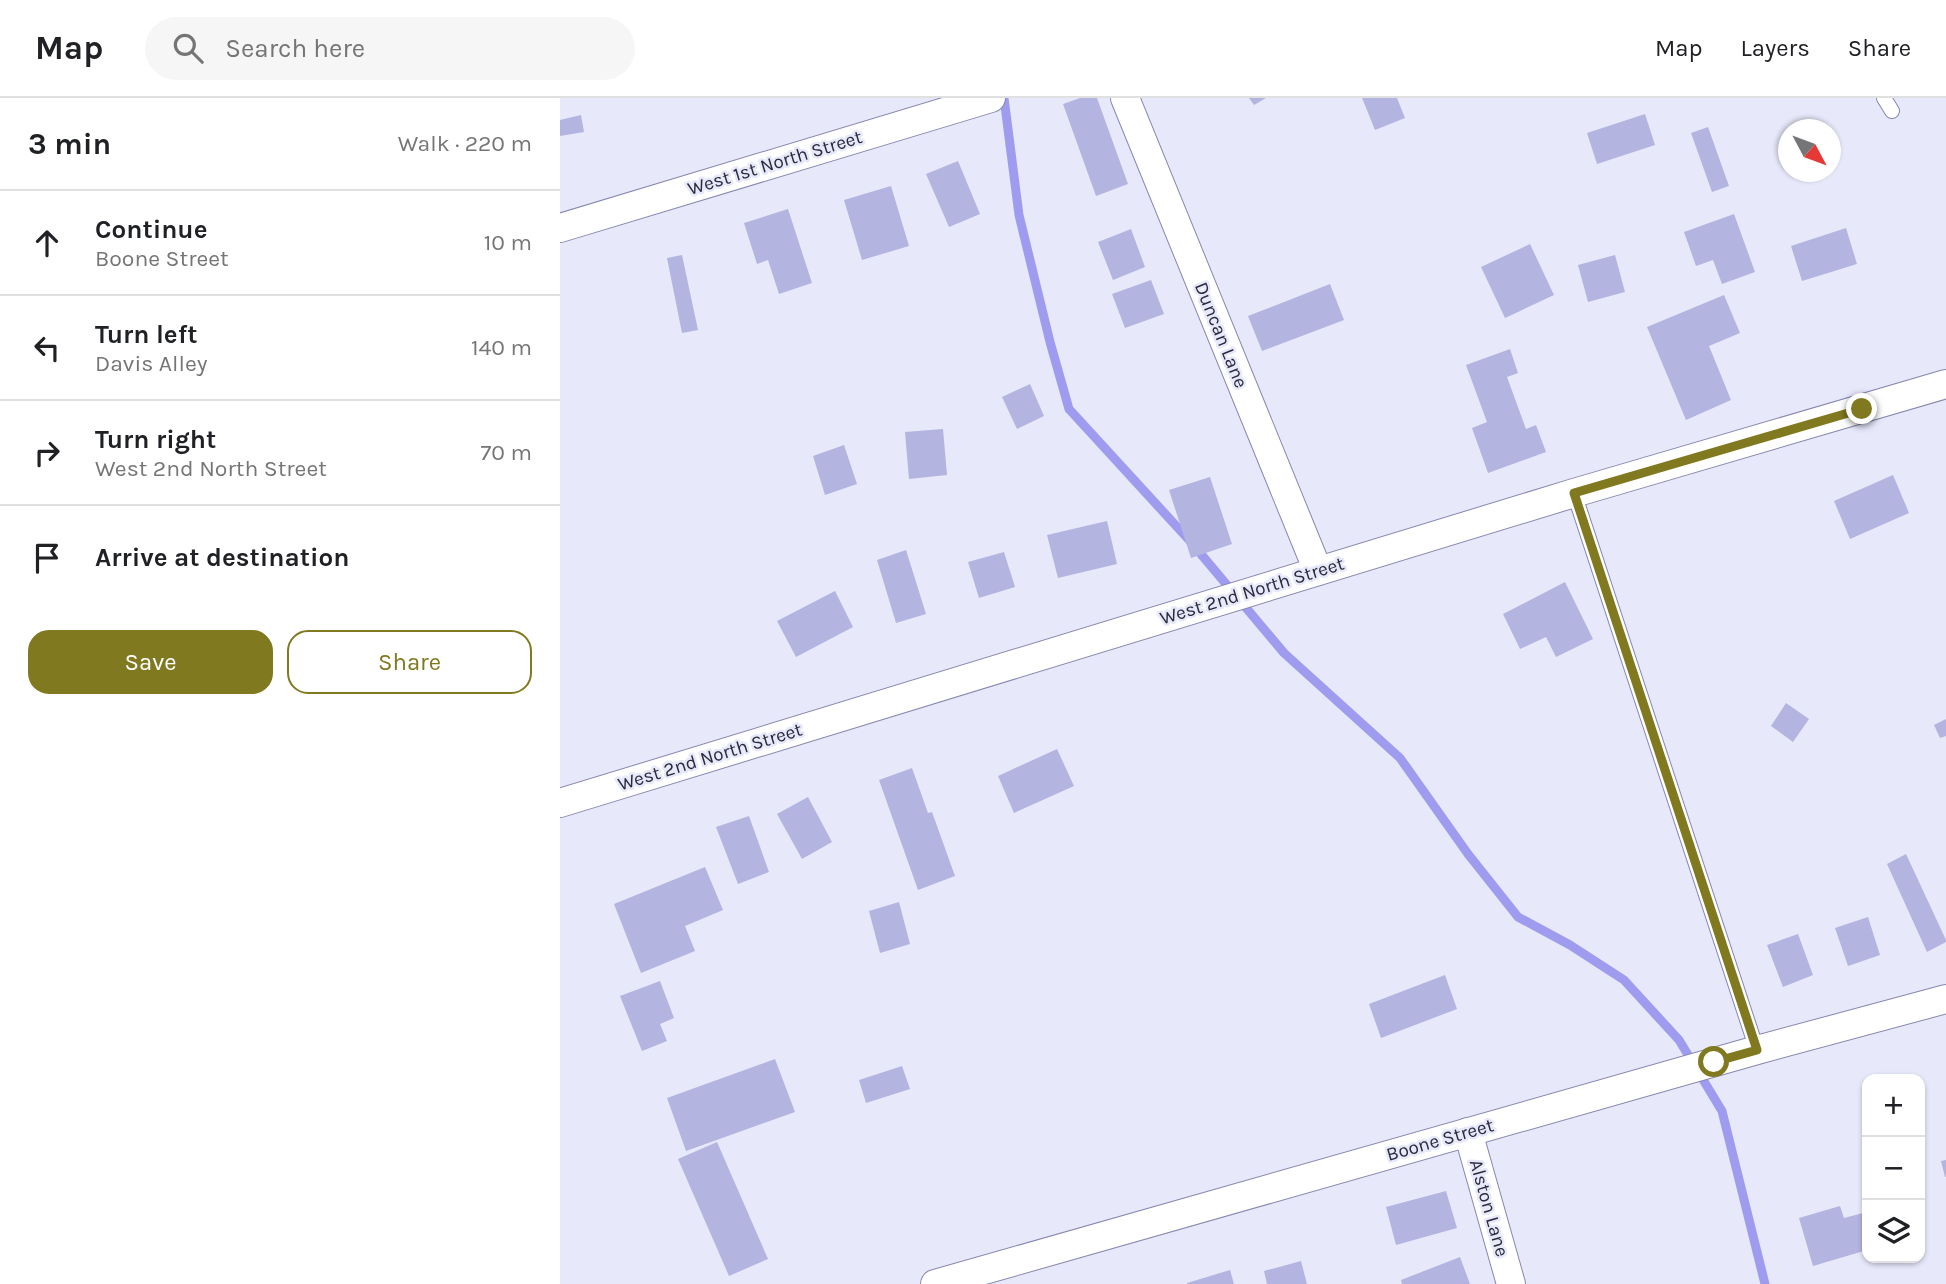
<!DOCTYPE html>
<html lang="en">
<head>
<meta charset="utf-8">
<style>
  :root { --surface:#fff; --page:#f6f6f6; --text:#202124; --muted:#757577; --line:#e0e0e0; --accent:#81791f }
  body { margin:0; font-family:Karla,sans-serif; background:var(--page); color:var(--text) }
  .controls { position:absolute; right:21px; bottom:21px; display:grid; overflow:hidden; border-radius:14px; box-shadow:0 2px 5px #0004 }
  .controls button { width:63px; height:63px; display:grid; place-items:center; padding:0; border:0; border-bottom:2px solid var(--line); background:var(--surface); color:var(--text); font:35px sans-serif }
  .compass { position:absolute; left:1218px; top:21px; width:63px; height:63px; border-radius:50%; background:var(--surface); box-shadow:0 2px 5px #0004; rotate:131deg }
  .stop { position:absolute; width:21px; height:21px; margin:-16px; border:5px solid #81791f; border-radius:50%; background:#fff }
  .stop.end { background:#81791f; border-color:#fff; box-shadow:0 2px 7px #0008 }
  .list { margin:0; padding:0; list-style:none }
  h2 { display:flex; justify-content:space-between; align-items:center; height:91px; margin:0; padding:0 28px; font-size:30px }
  h2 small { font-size:23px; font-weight:400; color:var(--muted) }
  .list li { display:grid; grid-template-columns:46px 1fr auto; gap:21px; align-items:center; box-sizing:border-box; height:105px; padding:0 28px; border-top:2px solid var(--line) }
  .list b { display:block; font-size:26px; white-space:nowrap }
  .list p { margin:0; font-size:23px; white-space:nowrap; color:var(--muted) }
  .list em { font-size:23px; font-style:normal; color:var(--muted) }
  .actions { display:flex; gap:14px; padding:21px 28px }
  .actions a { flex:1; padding:16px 0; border:2px solid var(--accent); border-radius:21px; text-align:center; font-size:24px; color:var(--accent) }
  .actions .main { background:var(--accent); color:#fff }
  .icon { flex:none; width:38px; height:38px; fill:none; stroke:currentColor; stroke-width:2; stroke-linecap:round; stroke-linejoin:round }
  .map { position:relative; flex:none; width:1386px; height:1186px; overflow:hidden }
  header { display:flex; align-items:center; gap:42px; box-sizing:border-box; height:98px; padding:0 35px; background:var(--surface); border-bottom:2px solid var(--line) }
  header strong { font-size:33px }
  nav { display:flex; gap:38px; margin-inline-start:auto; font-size:24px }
  .search { width:490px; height:63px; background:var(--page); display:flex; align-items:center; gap:18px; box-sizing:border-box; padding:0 24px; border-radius:38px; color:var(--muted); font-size:26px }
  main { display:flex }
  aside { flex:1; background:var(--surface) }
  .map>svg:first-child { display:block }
</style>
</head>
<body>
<header>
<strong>Map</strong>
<div class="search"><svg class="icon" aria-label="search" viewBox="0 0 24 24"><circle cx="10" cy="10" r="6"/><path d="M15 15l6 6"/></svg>Search here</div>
<nav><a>Map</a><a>Layers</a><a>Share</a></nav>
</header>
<main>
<aside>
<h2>3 min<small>Walk · 220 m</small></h2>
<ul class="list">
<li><svg class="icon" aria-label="ahead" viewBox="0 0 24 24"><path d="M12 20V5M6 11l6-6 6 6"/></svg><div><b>Continue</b><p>Boone Street</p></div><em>10 m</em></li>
<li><svg class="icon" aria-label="left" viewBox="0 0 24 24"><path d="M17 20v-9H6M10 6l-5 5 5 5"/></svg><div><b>Turn left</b><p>Davis Alley</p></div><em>140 m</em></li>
<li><svg class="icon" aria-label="right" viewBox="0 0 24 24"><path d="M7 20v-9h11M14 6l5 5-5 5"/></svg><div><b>Turn right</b><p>West 2nd North Street</p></div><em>70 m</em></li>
<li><svg class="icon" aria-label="arrive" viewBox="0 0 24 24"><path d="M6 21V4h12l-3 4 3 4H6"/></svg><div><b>Arrive at destination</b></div></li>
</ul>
<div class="actions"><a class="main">Save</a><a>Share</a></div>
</aside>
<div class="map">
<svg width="1386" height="1186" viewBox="0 0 1386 1186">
  <rect width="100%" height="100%" fill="#e7e8fa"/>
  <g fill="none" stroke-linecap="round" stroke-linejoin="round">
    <polyline stroke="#9f9cf0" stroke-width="9" points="444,0 459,117 490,244 509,311 630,443 724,555 840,660 908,756 958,819 1010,847 1064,882 1119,942 1162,1013 1205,1186"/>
  </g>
  <g fill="#b4b4e0">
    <polygon points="520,0 537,0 568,86 536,98 503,6"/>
    <polygon points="689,0 706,0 694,7"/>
    <polygon points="802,0 837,0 845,20 815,32"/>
    <polygon points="1085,16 1095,47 1037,66 1027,35"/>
    <polygon points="21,17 24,34 0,38 0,22"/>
    <polygon points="1148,29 1169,88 1152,94 1131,35"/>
    <polygon points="398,63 420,116 389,129 366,76"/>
    <polygon points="331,88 349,148 302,162 284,102"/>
    <polygon points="228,111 252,185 219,196 208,162 197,166 184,125"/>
    <polygon points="1174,116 1195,174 1162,186 1153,162 1136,168 1124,134"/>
    <polygon points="1286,130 1297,166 1242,183 1231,148"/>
    <polygon points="571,131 585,169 553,182 538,144"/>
    <polygon points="970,146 994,197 945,220 921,169"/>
    <polygon points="122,157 138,232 122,235 107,160"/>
    <polygon points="1055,157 1065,194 1028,204 1018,167"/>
    <polygon points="591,182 604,216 565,230 552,196"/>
    <polygon points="770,186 784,222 702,253 688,218"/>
    <polygon points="1164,197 1180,235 1149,248 1171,302 1126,322 1087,229"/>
    <polygon points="950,251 958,275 947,279 966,331 976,327 986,354 928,375 912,330 927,324 906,267"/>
    <polygon points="470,286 484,318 457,331 442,299"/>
    <polygon points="383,331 387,377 349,381 345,334"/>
    <polygon points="284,347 297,386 265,397 253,358"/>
    <polygon points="1333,377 1349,415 1290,441 1274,403"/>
    <polygon points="650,379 672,446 631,460 609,392"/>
    <polygon points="547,423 557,466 498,480 487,437"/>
    <polygon points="346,452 366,516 336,525 317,462"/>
    <polygon points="444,454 455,489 419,500 408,464"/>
    <polygon points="1005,484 1033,541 996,559 986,539 960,551 943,516"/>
    <polygon points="275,493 293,529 236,559 217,523"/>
    <polygon points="1226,605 1249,621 1233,644 1211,628"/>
    <polygon points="1386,621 1386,638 1380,640 1374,627"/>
    <polygon points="497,651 514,688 454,715 438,678"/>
    <polygon points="352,670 368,715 372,714 395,778 358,792 319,682"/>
    <polygon points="248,699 272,744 242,761 217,716"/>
    <polygon points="189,718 209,774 178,786 156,729"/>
    <polygon points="1346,756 1386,842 1386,844 1367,854 1327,766"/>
    <polygon points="145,769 163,812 125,828 135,853 81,875 54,806"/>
    <polygon points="339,804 350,846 320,855 309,813"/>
    <polygon points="1308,819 1320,857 1288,868 1275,830"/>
    <polygon points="1238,836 1253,877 1223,889 1207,847"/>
    <polygon points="885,877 897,911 821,940 809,906"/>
    <polygon points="100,883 114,920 100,926 107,943 82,953 60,898"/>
    <polygon points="215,961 235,1014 126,1053 107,1000"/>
    <polygon points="342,968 350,991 306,1005 299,982"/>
    <polygon points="157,1044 208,1161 169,1178 118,1061"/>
    <polygon points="1386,1062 1386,1079 1385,1079 1381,1063"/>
    <polygon points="886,1093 897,1130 836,1147 826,1109"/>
    <polygon points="1280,1108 1284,1120 1307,1114 1307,1152 1253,1168 1239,1120"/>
    <polygon points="900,1159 910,1186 842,1186 841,1182"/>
    <polygon points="741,1163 747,1186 707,1186 704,1173"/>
    <polygon points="670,1172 674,1186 627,1186 627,1185"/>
  </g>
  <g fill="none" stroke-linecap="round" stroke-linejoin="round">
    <defs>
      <g id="lane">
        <polyline points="1324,0 1332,13"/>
        <polyline points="1014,395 1197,952"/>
      </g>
      <g id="street">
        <polyline points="565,0 758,473"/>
        <polyline points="0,130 431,0"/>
        <polyline points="0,705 1014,395 1386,286"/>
        <polyline points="908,1034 951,1186"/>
        <polyline points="375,1186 1197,952 1386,901"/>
      </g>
    </defs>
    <use href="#lane" stroke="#8787b0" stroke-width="16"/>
    <use href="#street" stroke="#8787b0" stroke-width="30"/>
    <use href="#lane" stroke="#fff" stroke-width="14"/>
    <use href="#street" stroke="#fff" stroke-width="28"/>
  </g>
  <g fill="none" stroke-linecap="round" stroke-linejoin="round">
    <polyline stroke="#81791f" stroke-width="9" points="1154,964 1197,952 1014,395 1302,311"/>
  </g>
  <g text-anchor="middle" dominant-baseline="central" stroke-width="5" stroke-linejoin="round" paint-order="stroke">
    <g font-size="19" fill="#2a2a3b" stroke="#e7e8fa">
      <text transform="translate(215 65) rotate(-17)">West 1st North Street</text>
      <text transform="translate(661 237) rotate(68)">Duncan Lane</text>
      <text transform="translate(692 493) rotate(-17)">West 2nd North Street</text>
      <text transform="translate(150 659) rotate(-17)">West 2nd North Street</text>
      <text transform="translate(880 1042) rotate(-16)">Boone Street</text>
      <text transform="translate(929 1110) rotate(74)">Alston Lane</text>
    </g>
  </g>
</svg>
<div class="controls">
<button>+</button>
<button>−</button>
<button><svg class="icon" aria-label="layers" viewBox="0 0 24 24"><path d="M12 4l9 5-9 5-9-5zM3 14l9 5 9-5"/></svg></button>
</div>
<svg class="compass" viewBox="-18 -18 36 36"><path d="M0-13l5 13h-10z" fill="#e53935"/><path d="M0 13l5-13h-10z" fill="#757577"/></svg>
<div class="stop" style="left:1154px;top:964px"></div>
<div class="stop end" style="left:1302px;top:311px"></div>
</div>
</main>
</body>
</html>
